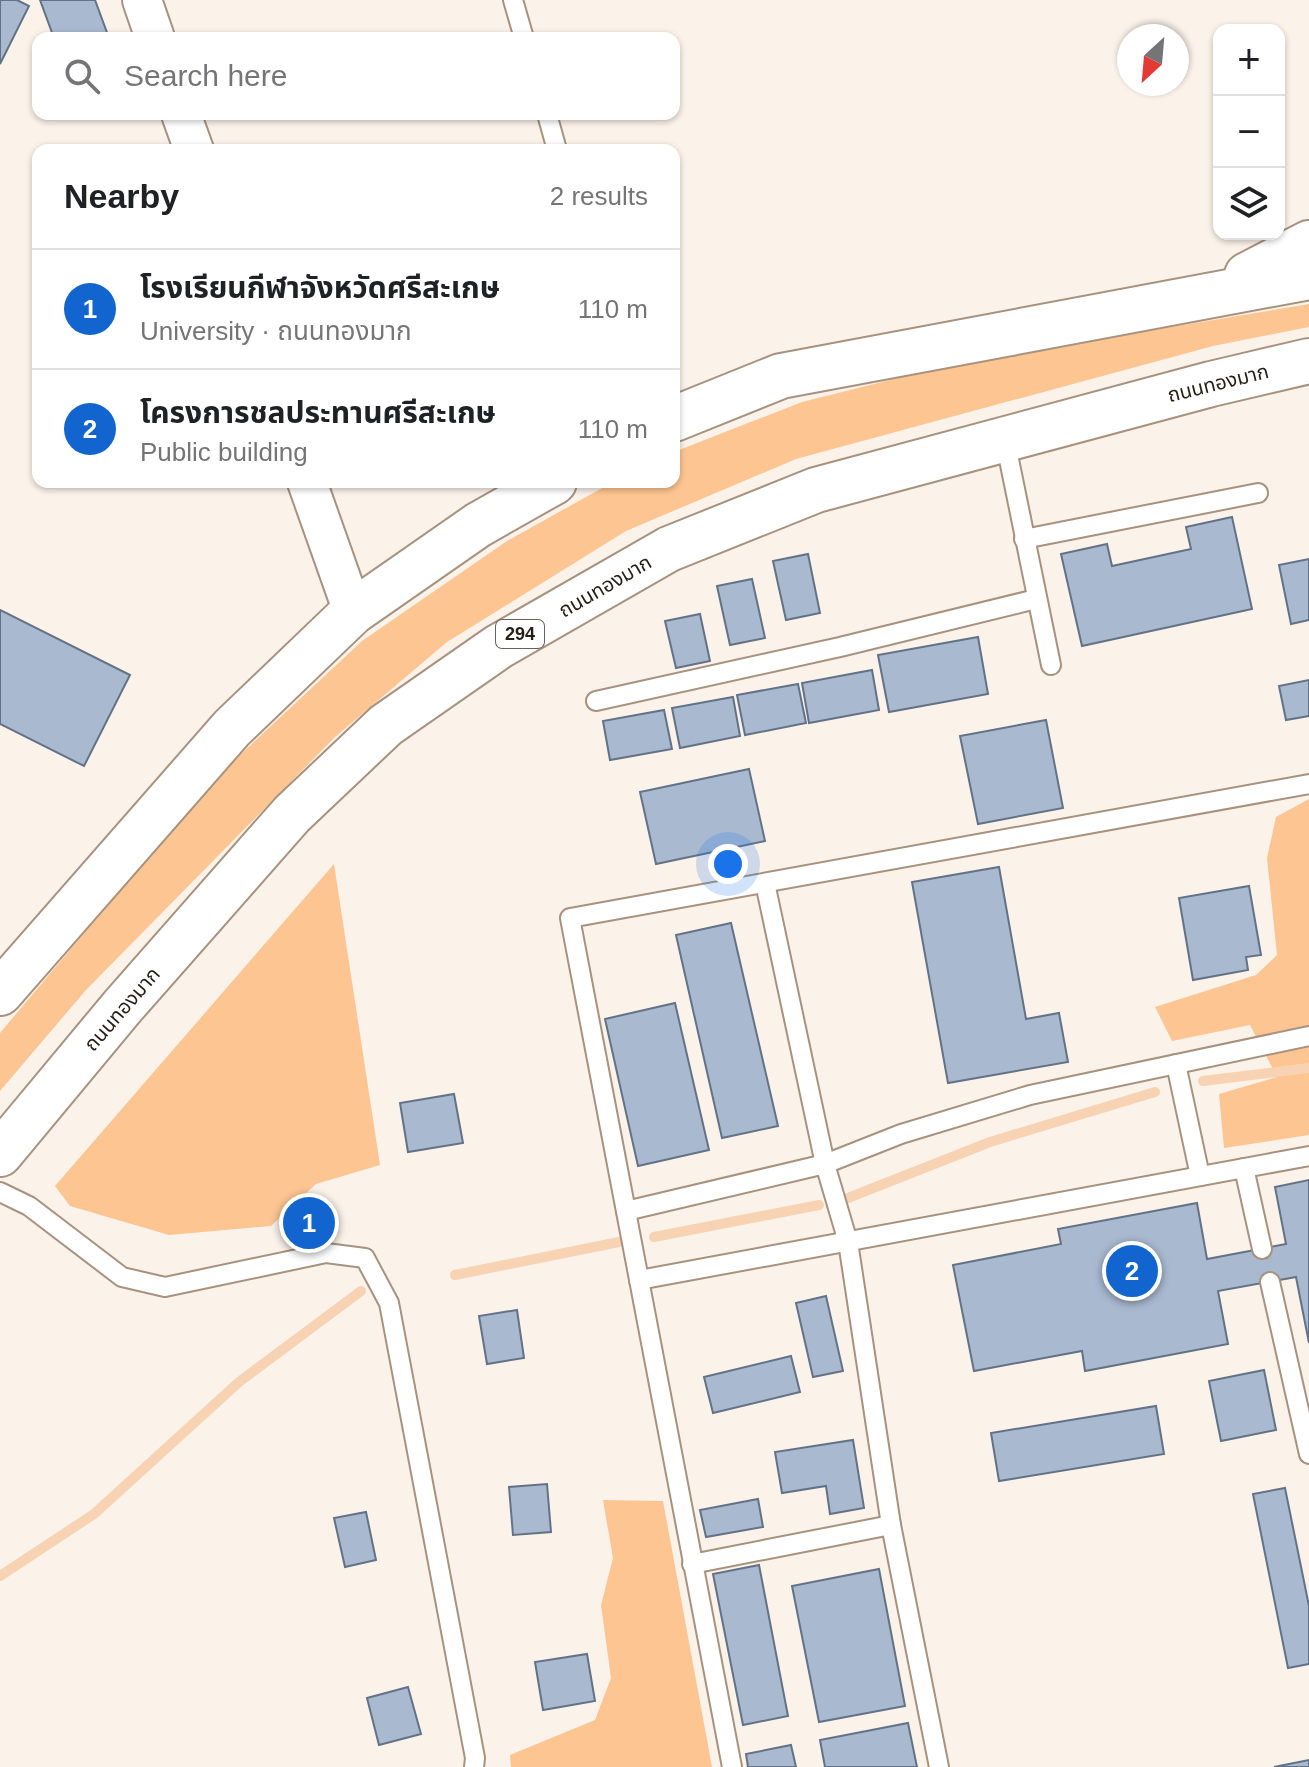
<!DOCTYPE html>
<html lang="en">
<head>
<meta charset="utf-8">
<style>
  :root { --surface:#fff; --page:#f6f6f6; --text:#202124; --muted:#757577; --line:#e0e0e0; --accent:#1265cf }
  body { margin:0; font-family:Helvetica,"Noto Sans Thai",sans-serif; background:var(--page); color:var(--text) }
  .controls { position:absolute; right:24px; top:24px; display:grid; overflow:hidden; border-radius:16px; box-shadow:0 2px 6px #0004 }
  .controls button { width:72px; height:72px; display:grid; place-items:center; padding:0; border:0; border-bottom:2px solid var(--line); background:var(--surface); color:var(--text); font:40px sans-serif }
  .compass { position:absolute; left:1117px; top:24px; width:72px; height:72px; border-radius:50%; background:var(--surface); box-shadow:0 2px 6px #0004; rotate:206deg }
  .you { position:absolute; left:728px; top:864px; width:28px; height:28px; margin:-20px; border:6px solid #fff; border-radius:50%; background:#1a73e8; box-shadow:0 0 0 12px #1a73e833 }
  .badge { display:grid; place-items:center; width:52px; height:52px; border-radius:50%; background:var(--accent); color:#fff; font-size:26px; font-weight:700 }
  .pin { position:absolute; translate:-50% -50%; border:4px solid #fff; box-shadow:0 2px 8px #0006 }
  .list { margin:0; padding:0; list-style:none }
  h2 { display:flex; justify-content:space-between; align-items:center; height:104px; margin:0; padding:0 32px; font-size:34px }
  h2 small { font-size:26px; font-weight:400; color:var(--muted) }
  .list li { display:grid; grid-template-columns:52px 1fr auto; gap:24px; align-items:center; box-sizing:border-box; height:120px; padding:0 32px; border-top:2px solid var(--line) }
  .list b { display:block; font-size:30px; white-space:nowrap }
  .list p { margin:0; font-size:26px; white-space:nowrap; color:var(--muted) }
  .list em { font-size:26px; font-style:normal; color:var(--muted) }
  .icon { flex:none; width:44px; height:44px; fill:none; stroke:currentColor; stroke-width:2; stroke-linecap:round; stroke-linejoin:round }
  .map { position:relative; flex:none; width:1309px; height:1767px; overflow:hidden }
  .search { position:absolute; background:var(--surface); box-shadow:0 2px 6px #0004; left:32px; top:32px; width:648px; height:88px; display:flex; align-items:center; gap:20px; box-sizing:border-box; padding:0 28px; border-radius:16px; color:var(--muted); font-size:30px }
  .panel { position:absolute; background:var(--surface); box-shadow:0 2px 6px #0004; left:32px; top:144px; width:648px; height:344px; border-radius:16px }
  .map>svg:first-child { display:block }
</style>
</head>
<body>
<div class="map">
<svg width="1309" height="1767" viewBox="0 0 1309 1767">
  <rect width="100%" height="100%" fill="#fbf2ea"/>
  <g fill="#fdc591">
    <polygon points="1309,304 1309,327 1213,346 796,459 626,531 447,642 335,737 86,990 0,1091 0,1033 213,780 362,641 507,541 613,482 674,482 674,452 802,402 966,361"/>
    <polygon points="1309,799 1309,1135 1224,1148 1219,1094 1277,1077 1250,1025 1172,1041 1155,1007 1256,975 1277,955 1267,858 1276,817"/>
    <polygon points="334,864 380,1165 316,1184 271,1226 169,1235 70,1206 55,1186"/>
    <polygon points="603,1500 663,1501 712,1767 511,1767 510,1755 595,1720 611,1678 601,1605 613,1558"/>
  </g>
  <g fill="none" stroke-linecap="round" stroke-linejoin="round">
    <g stroke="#f7d3b4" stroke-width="10">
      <polyline points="1203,1081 1309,1068"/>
      <polyline points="848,1198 990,1142 1155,1092"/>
      <polyline points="654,1237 819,1205"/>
      <polyline points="455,1275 619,1242"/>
      <polyline points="0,1576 94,1514 239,1382 361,1291"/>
    </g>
  </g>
  <g fill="#a9b9d0" stroke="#637286" stroke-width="2">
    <polygon points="0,0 17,0 29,6 0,64"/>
    <polygon points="40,0 95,0 109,38 54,38"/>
    <polygon points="1232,517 1252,609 1082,646 1061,554 1107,544 1112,566 1191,549 1186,527"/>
    <polygon points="808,554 820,613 786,620 773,561"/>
    <polygon points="1309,559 1309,620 1291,624 1279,565"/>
    <polygon points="752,579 765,638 730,645 717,586"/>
    <polygon points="0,610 130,675 84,766 0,724"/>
    <polygon points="700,614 710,661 676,668 665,621"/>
    <polygon points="978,637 988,694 889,712 878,655"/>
    <polygon points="872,670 879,710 809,723 802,683"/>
    <polygon points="1309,680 1309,716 1286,720 1279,686"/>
    <polygon points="798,684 806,723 745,735 737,695"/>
    <polygon points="733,697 740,736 680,748 672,708"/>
    <polygon points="664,710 672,749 610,760 603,721"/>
    <polygon points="1046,720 1063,808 978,824 960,736"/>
    <polygon points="749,769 765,841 656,864 640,792"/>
    <polygon points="999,867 1026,1019 1059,1013 1068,1062 948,1083 912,882"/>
    <polygon points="1249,886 1261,955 1246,957 1248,970 1193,980 1179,898"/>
    <polygon points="731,923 778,1126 722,1138 676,935"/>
    <polygon points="675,1003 709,1150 638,1166 605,1019"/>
    <polygon points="454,1094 463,1143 408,1152 400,1103"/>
    <polygon points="1309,1180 1309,1343 1296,1277 1218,1291 1228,1344 1085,1371 1082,1351 974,1371 953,1265 1061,1244 1058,1229 1197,1203 1207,1259 1286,1244 1275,1187"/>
    <polygon points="826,1296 843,1371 813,1377 796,1303"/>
    <polygon points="517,1310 524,1358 487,1364 479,1316"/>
    <polygon points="791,1356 800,1392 713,1413 704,1377"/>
    <polygon points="1264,1370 1276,1430 1221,1441 1209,1381"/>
    <polygon points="1156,1406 1164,1454 999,1481 991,1433"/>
    <polygon points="853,1440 864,1508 830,1514 826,1486 782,1493 775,1452"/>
    <polygon points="547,1484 551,1532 513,1535 509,1487"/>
    <polygon points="1285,1488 1309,1606 1309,1664 1288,1668 1253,1494"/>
    <polygon points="758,1499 763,1527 706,1537 700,1510"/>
    <polygon points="366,1512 376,1560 345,1567 334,1518"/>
    <polygon points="759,1565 788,1716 743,1725 713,1574"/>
    <polygon points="879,1569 905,1706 819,1722 792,1586"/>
    <polygon points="587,1654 595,1701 543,1710 535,1662"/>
    <polygon points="408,1687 421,1734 379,1745 367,1698"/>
    <polygon points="908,1723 917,1767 825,1767 820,1740"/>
    <polygon points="791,1745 796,1767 748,1767 746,1754"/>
    <polygon points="1309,1760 1309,1767 1274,1767"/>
  </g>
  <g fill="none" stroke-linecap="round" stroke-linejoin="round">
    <defs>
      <g id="service">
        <polyline points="513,0 524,38"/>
        <polyline points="547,114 557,150"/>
        <polyline points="1005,440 1051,665"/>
        <polyline points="1024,539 1258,493"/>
        <polyline points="596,701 840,647 1036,599"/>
        <polyline points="765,883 825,1164 848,1242 891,1525 939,1767"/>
        <polyline points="1176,1064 1200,1176"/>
        <polyline points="1244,1168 1262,1249"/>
        <polyline points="0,1192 29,1206 122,1277 165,1287 326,1253 365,1258 389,1303 475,1758 474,1767"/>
        <polyline points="626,1211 825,1164 901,1134 1030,1095 1309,1036"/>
        <polyline points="639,1280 1309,1156"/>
        <polyline points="1270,1282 1309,1454"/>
        <polyline points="692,1564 891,1525"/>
        <polyline points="732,1767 570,918 1309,784"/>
      </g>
      <g id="minor">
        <polyline points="142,0 155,38"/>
        <polyline points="181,114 194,150"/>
        <polyline points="307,482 353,612"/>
      </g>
      <g id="primary">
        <polyline points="1247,275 1309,243"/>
        <polyline points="674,419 781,376 1309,277"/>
        <polyline points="0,993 232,728 353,612 478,525 554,482"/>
        <polyline points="0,1154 123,1006 292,814 386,725 498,647 669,549 816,490 1211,384 1309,361"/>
      </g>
    </defs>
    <use href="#service" stroke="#a7927f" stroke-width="22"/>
    <use href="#minor" stroke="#a7927f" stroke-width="42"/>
    <use href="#primary" stroke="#a7927f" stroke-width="48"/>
    <use href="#service" stroke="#fff" stroke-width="18"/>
    <use href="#minor" stroke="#fff" stroke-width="38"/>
    <use href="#primary" stroke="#fff" stroke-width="44"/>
  </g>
  <g text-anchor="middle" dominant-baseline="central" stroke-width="6" stroke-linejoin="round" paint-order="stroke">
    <rect fill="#fff" stroke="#67625d" stroke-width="2" x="496" y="620" width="48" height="28" rx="6"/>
    <g font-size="18" font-weight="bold" fill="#261e17">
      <text x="520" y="634">294</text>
    </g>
    <g font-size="20" fill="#261e17" stroke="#fff">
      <text transform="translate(1218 383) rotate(-14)">ถนนทองมาก</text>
      <text transform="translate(605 586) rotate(-30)">ถนนทองมาก</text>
      <text transform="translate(122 1009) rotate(-49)">ถนนทองมาก</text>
    </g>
  </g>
</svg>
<div class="controls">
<button>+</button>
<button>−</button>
<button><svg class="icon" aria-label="layers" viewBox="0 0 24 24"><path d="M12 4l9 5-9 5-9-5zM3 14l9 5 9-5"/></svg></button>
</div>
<svg class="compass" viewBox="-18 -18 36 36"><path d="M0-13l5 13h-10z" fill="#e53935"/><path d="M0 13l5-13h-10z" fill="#757577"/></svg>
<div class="you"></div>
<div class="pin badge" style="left:309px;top:1223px">1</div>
<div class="pin badge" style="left:1132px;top:1271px">2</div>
<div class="search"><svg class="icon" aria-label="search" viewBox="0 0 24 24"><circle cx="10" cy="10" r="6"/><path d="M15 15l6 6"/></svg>Search here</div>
<section class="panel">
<h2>Nearby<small>2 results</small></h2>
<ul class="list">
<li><span class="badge">1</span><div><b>โรงเรียนกีฬาจังหวัดศรีสะเกษ</b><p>University · ถนนทองมาก</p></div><em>110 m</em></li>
<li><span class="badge">2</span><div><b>โครงการชลประทานศรีสะเกษ</b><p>Public building</p></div><em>110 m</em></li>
</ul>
</section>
</div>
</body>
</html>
